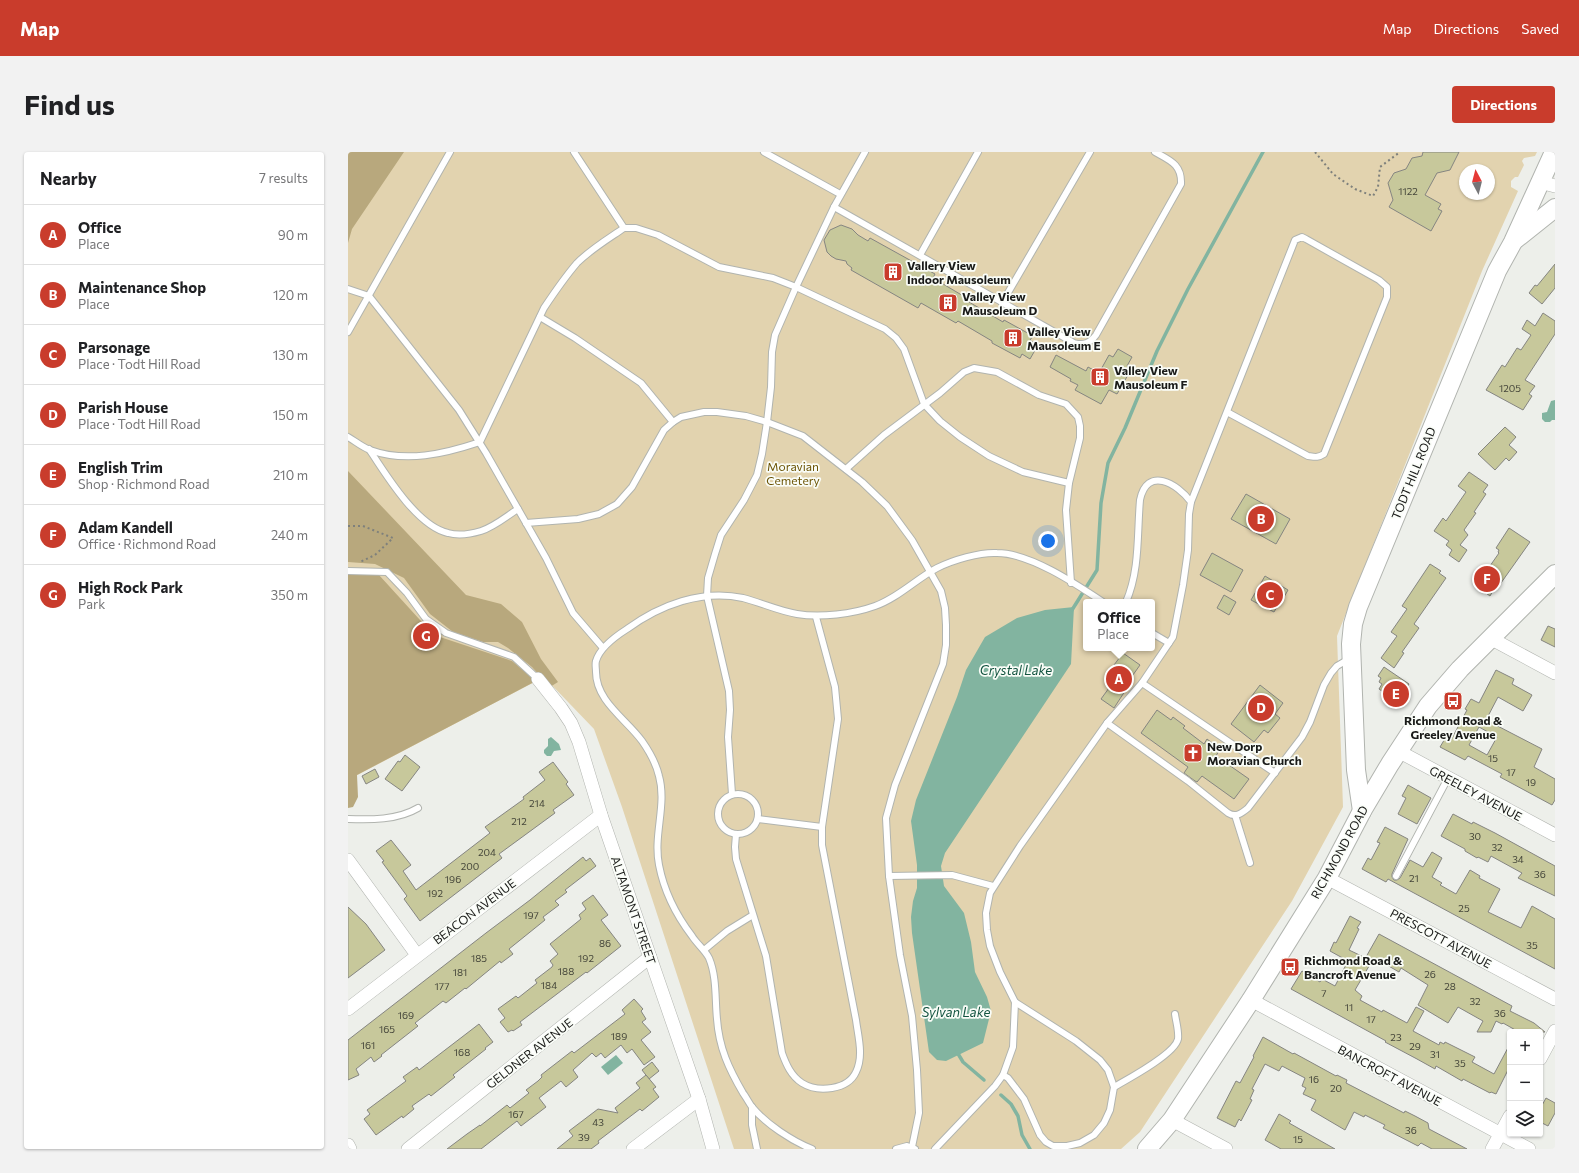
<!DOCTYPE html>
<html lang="en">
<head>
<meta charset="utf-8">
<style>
  :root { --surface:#fff; --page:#f2f2f2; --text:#202124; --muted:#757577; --line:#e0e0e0; --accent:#c93c2c }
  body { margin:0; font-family:Commissioner,sans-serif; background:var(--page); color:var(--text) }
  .controls { position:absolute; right:12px; bottom:12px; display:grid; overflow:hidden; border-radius:4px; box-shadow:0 1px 3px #0004 }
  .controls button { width:36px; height:36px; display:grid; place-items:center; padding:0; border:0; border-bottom:1px solid var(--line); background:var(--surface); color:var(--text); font:20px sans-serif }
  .compass { position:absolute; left:1111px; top:12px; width:36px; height:36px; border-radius:50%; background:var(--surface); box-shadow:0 1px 3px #0004; rotate:353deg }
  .you { position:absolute; left:700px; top:389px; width:14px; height:14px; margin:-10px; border:3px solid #fff; border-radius:50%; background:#1a73e8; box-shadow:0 0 0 6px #1a73e833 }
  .badge { display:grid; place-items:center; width:26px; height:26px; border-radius:50%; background:var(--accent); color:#fff; font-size:13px; font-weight:700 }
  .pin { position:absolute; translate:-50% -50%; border:2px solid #fff; box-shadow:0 1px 4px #0006 }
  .popup { position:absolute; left:735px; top:447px; width:72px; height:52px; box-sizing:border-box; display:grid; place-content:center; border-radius:4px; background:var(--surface); filter:drop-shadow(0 1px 3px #0005); font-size:13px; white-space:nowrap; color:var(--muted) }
  .popup b { font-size:15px; color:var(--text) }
  .popup::after { content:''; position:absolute; left:50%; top:100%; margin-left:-8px; border:8px solid transparent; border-top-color:var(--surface) }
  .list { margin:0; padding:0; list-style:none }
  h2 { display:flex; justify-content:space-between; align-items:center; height:52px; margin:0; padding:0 16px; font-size:17px }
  h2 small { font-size:13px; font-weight:400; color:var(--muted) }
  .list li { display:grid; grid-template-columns:26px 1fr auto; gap:12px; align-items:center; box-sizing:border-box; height:60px; padding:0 16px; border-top:1px solid var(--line) }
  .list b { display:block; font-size:15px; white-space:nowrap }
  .list p { margin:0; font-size:13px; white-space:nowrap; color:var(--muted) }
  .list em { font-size:13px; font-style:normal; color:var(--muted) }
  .icon { flex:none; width:22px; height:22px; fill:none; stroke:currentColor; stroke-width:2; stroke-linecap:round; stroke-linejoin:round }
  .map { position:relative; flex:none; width:1207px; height:997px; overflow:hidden; border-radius:4px }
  header { display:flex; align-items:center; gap:24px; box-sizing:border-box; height:56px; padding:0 20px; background:var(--accent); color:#fff }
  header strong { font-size:19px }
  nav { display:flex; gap:22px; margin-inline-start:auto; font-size:14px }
  .intro { display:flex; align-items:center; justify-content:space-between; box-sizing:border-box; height:96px; padding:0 24px }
  h1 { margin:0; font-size:28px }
  .button { padding:10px 18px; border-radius:4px; background:var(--accent); color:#fff; font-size:14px; font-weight:700 }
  main { display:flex; gap:24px; padding:0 24px }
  aside { flex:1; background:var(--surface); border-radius:4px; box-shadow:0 1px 3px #0004 }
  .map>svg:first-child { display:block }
</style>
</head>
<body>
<header>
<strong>Map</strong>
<nav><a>Map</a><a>Directions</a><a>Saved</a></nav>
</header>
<div class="intro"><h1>Find us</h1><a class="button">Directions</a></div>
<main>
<aside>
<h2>Nearby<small>7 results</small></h2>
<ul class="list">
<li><span class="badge">A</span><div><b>Office</b><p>Place</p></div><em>90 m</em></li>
<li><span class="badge">B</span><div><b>Maintenance Shop</b><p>Place</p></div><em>120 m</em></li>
<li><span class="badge">C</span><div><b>Parsonage</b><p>Place · Todt Hill Road</p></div><em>130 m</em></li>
<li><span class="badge">D</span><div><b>Parish House</b><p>Place · Todt Hill Road</p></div><em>150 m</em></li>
<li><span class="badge">E</span><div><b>English Trim</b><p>Shop · Richmond Road</p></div><em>210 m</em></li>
<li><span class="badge">F</span><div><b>Adam Kandell</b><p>Office · Richmond Road</p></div><em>240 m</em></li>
<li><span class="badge">G</span><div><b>High Rock Park</b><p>Park</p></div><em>350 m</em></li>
</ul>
</aside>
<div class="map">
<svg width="1207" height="997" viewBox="0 0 1207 997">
  <rect width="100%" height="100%" fill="#edefea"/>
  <path fill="#e2d3af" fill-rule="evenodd" d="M0,0H1189L1187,4L1176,6L1174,9L1176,13L1170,25H1167L1163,29V35L1170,39L1134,119L989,484L995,655L944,749L792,980L773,997H386L274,655L246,577L196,525L0,628ZM1117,18H1141V42H1117ZM738,450H804V496H738Z"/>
  <g fill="#b8a87d">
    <polygon points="0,0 56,0 4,77 0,91"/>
    <polygon points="0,319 118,443 153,452 174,470 193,507 210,530 202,535 184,515 160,496 150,490 135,490 105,480 82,462 56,426 27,412 0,410"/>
    <polygon points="0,423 31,423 72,468 92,485 164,509 188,529 9,623 10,645 5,655 0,656"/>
  </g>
  <g fill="#82b4a0">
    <polygon points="1207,248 1207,268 1204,268 1202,270 1197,270 1194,267 1194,261 1199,260 1203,249"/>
    <polygon points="726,455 723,512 597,701 593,714 596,734 616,761 623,790 627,820 639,845 643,859 635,891 598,909 589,908 581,900 564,781 563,765 565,749 569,736 569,713 563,669 568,648 609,545 618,518 637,485 669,466 697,458"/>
    <polygon points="203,585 211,592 213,598 206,599 203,604 199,604 196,601 196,598 200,594 200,587"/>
    <polygon points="268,903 275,911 260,923 253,915"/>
  </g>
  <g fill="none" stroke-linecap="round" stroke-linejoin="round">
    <g stroke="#82b4a0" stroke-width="3.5">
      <polyline points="724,458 749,418 753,351 760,311 777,276 809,199 840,137 915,0"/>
      <polyline points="609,900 615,910 636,928"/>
      <polyline points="653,943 663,952 670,964 674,983 682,997"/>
    </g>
  </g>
  <g fill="#c7c89b" stroke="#858581" fill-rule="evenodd">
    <polygon points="1075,0 1111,0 1102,18 1089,21 1077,43 1093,52 1090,57 1094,59 1083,79 1041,55 1045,48 1040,31 1046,21 1058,17 1064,6 1074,4"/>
    <polygon points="493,73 504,77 510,83 520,89 522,86 587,122 585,126 622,148 621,150 655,170 656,168 685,184 682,188 690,193 682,207 674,202 672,206 644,191 644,189 610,169 608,171 573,151 570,156 503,118 504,116 499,112 498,109 488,107 483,104 479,100 476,88 482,78"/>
    <polygon points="1207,112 1207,136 1194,152 1181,141 1187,133 1189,134"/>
    <polygon points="1195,161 1207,169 1207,182 1177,228 1187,234 1181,242 1184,244 1175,258 1138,238 1154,213 1157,215 1169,196 1173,198 1183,183 1174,177 1179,168 1187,174"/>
    <polygon points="770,197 784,205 779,214 784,216 769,242 761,238 753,252 727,238 730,233 722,229 723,227 702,215 708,203 738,219 740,215 751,221 761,203 765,205"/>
    <polygon points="1157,275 1168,285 1161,293 1169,300 1161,309 1158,306 1147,318 1130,302"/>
    <polygon points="1121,320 1140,333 1135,340 1138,342 1126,360 1128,361 1116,378 1120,383 1112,393 1119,398 1111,410 1101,403 1104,398 1098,393 1101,389 1086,379 1095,366 1098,369 1118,340 1110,334"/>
    <polygon points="898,342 942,367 928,392 883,367"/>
    <polygon points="1161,376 1182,390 1148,438 1146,437 1142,444 1128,434 1151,401 1150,400 1151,398 1148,396"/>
    <polygon points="864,401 895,418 883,440 852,423"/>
    <polygon points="1082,412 1093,419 1091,421 1098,426 1066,472 1071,476 1054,500 1056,501 1046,516 1033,506 1049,484 1043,480 1059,457 1054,454"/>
    <polygon points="917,424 940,438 931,454 930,453 926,460 903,448"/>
    <polygon points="876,443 888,450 881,463 869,456"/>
    <polygon points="1200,474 1207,477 1207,495 1193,488"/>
    <polygon points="775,501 792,513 775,537 777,539 766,556 753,547 761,536 758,534 762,528 757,525"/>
    <polygon points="1036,515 1061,532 1049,550 1031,537 1034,532 1031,530 1033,526 1030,524"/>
    <path d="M1148,518L1166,527L1164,532L1184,543L1175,559L1150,545L1138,568L1194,597L1186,615L1207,627V648L1204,653L1152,625L1154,622L1120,604L1117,608L1092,595L1098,585L1103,588L1119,558L1117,557L1123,547L1131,551ZM1131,575L1149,585L1139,603L1121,593Z"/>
    <polygon points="912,533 935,551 927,562 932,566 920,581 916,578 906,590 883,572"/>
    <polygon points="809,558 823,568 825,565 837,574 835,576 856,592 859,587 872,597 868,604 901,627 886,647 854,624 849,630 847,629 836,621 840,615 793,581"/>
    <polygon points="57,603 72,615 54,639 37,627 50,609 52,610"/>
    <polygon points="205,610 220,630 218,632 226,643 205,658 207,661 151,702 154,706 72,769 56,747 59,744 34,710 36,709 28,699 43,688 63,713 55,719 68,738 142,681 137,675 176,647 175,645 197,628 191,620"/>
    <polygon points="27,617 31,625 18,632 14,624"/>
    <polygon points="1060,633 1083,646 1069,672 1050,662 1058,646 1054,644"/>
    <polygon points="1105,662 1124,672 1125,670 1147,681 1207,714 1207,744 1170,726 1174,721 1143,704 1140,710 1130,705 1129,706 1117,699 1117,697 1093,684"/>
    <polygon points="1037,675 1060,687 1044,722 1044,725 1046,728 1049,728 1052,726 1062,708 1075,715 1084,700 1094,706 1084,725 1094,731 1092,733 1108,742 1122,718 1132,724 1131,726 1152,737 1140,760 1173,776 1184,754 1207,767 1207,817 1040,727 1038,730 1014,717 1020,706 1023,708 1032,691 1029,690"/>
    <polygon points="235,705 238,709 242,706 248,714 217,738 219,740 207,749 211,753 195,765 197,768 161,797 165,802 153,811 152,809 118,837 117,836 98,851 95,849 67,871 70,874 33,903 34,904 26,910 23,905 8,917 11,923 0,928 0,888 138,781 182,748"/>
    <polygon points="245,743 260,763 253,768 273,794 239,821 238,820 172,870 174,873 165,879 164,878 160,880 152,870 157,866 150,857 168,844 170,846 189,831 187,828 204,815 205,813 202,809 210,802 202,792 233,767 231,763 238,757 234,751"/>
    <polygon points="0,755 18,772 37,798 0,826"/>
    <polygon points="1002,764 1013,770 1009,776 1011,777 1001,798 1024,809 1007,838 1014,844 1012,848 1034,860 1035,858 1059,871 1068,855 1076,859 1065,879 1091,893 1092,890 1096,892 1097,890 1127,905 1124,910 1146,922 1162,892 1162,914 1148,942 1143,940 1142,941 1115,927 1114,929 1088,914 1087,917 1069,907 1037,890 1038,889 943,837 954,819 972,830 974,827 987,834 1000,809 982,799 986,790 988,791"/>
    <polygon points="1031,782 1164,854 1162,859 1186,871 1197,880 1171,880 1155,871 1154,872 1148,869 1143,880 1129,880 1135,869 1110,855 1100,871 1070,853 1080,833 1053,816 1051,820 1032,809 1030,812 1018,805"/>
    <polygon points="286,847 295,857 293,859 298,867 294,870 303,880 293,888 307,905 296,913 284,897 279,901 273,893 257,906 253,901 248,905 244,901 225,918 230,925 218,935 213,929 191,946 198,955 173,974 169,969 133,997 99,997 119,982 132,973 132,974 159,953 162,956 181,941 178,938 190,929 194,925 193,923 224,899 226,901 277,862 274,858"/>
    <polygon points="131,872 145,890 137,896 138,897 105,923 107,925 83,944 81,942 64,954 66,957 55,966 54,964 28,983 16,967 22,962 19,958 58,929 55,925 69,915 71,918"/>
    <polygon points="915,885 945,902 946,901 988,924 989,923 999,928 998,931 1056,961 1057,959 1067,964 1080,971 1081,977 1119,997 1084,997 1073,991 1070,994 1035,976 1037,973 1017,963 1016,965 1006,960 997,978 963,958 968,948 955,942 958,936 954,934 957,926 934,914 931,919 917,912 904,937 906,938 902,947 904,948 893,969 891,967 887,975 869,966 888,929 892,931 906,905 905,904"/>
    <polygon points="304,910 311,919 301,927 294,918"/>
    <polygon points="298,923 308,935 305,937 311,945 294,959 292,957 250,989 251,991 243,997 209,997 225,984 221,979 250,957 270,961 267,956 292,936 288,931"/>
    <polygon points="1198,946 1207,951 1207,961 1200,974 1192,970 1192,957"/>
    <polygon points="931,962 943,969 941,971 987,997 933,997 917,988"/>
  </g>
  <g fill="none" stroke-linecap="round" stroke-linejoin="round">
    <defs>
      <g id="lane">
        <polyline points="416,0 492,42"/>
        <path d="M486,55L726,191C736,194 742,191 748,183L833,32C834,12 821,8 807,0"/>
        <polyline points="276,76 288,76 310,83 371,115 425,126 448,135 537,177 548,186 556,197 576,252 592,269 612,285 641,304 675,320 721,331"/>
        <polyline points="572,103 630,0"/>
        <polyline points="0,137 21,144 111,258 138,301 198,406 225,461 255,496"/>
        <polyline points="654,151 742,0"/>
        <polyline points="192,165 227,186 293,231 325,270"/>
        <polyline points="0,180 102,0"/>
        <path d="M0,285C7,289 14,295 22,298C58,311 96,302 132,290L196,156C206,141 217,125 229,111C243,97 260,87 276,76L226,0"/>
        <path d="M21,297C38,323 69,374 100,381C110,384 123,382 133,379C146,375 159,364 170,357"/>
        <polyline points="498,317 536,283 592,241 616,220 626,216 649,220 691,243 718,252 730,265 732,274 732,286 721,331 718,358 723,431"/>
        <path d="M843,350L947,88L954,85L958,87L1031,128L1039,135V145L976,302C970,306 967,305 960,304L879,260"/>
        <polyline points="178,371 230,367 251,362 269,352 284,335 316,278 325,270 333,265 356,260 369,260 398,264 419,270 455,284 514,330 539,354 564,388 593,439 597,456 598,473 598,493 595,512 547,633 538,666 541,724 552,803 564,864 569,918 571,961 564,995"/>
        <polyline points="0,419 39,420 59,441 78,467 98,481 166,505 190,527"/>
        <polyline points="804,481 821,491"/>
        <polyline points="794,531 927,621"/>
        <path d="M759,571L840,629L880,661C888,666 894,661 900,656L954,585L962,570L976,533L983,521L989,514L1001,507"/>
        <circle cx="390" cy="662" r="20"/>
        <polyline points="384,642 380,585 382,558 381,539 359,444 360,426 367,402 373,383 396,348 409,323 414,302 419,270 423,235 424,200 427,183 448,135 486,55 517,0"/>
        <polyline points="887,663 902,711"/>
        <path d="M0,667C22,668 50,668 70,656"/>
        <polyline points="410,667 474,675"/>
        <path d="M388,682L387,695L388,707L418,804L434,901C438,912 443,924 454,931C470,941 500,938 508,920C516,904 510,884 508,868L474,693V675L490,567L487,535L468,465"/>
        <polyline points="541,724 604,723 645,734"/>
        <polyline points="1048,724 1100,626"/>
        <polyline points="356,798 379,779 405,763"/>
        <polyline points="655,923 660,926 676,947 692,983 698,990 705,994 719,994 732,991 746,983 756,971 762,958 766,935 760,918 752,908 728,889 667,850"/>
        <path d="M766,935C780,927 827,902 830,887C831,879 828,870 827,862"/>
        <polyline points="404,955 404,973 409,997"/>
        <path d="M464,997C444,989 418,972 404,955C401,951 398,945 395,941C381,917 371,896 369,867C367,848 369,825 361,806C357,798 349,792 344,784C328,763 316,739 311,713C305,683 319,653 311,624C308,611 301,599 294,589C278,567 248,549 248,520C248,516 247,512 248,509C252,495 268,484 279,477C312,453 354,437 395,446C414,451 431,459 449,462C472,466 505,462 527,454C550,446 568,427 589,416C605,408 632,400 649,401C682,401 728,432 755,450"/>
        <polyline points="548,997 559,994 567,997"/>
        <path d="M587,997L647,934L655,923L665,895L667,850L652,820L642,794L639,778L638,761L642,741L672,694L759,571L794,531L825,485L835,433L840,398L841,362L843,350C829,331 799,314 792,348C789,382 792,418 778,450"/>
      </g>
      <g id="street">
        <polyline points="1192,30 1207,34"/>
        <polyline points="1142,486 1207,521"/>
        <polyline points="190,527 213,556 223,571 231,590 253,663 351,947 365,997"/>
        <polyline points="1050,599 1207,683"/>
        <polyline points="0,708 69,803"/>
        <polyline points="979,726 1207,847"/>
        <polyline points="903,848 1181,997"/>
        <polyline points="0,857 253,663"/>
        <polyline points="1192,907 1207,879"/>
        <polyline points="824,968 878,997"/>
        <polyline points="0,993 2,997"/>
        <polyline points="60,997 302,805"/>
        <polyline points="285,997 351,947"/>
        <polyline points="1144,997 1162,964"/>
      </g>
      <g id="secondary">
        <polyline points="1168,87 1207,56"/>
        <polyline points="1014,659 1008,618 1003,492 1005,472 1010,455 1149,119 1165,90 1206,0"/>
        <polyline points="799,997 824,968 903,848 979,726 1014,659 1042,612 1080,554 1112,517 1207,422"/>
      </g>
    </defs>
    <use href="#lane" stroke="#b1b4af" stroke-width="8"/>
    <use href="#street" stroke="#b1b4af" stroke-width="14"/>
    <use href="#secondary" stroke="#b1b4af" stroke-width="20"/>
    <g stroke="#7e807c" stroke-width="2" stroke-dasharray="2 3" stroke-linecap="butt">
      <polyline points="967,0 985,22 1007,37 1025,44 1030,35 1032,15 1052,0"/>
      <polyline points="0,374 15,374 45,386 27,403 12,410"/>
    </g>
    <use href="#lane" stroke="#fff" stroke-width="6"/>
    <use href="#street" stroke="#fff" stroke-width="13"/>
    <use href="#secondary" stroke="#fff" stroke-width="18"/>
  </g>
  <defs>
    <symbol id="building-square" viewBox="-11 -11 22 22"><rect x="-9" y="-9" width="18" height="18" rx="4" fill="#c93c2c" stroke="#fafdf8"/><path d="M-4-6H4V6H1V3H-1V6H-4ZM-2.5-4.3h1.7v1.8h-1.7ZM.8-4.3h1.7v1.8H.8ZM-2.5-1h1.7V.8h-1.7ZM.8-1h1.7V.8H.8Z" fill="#fff"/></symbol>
    <symbol id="bus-square" viewBox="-11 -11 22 22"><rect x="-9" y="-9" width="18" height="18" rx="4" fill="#c93c2c" stroke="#fafdf8"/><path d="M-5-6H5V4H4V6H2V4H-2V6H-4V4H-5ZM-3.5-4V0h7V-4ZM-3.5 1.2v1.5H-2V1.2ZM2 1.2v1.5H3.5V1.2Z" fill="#fff"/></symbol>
    <symbol id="church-square" viewBox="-11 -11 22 22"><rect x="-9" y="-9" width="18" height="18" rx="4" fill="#c93c2c" stroke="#fafdf8"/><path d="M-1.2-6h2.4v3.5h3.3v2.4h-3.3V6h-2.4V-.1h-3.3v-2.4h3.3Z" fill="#fff"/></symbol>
  </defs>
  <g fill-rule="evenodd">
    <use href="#building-square" x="534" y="109" width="22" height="22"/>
    <use href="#building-square" x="589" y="140" width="22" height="22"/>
    <use href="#building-square" x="654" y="175" width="22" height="22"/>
    <use href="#building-square" x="741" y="214" width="22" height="22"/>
    <use href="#bus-square" x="1094" y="538" width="22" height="22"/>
    <use href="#church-square" x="834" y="590" width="22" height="22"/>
    <use href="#bus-square" x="931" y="804" width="22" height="22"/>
  </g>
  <g text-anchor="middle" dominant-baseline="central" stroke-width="3.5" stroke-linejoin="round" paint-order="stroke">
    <g font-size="10" fill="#45463a">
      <text x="1060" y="39">1122</text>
      <text x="1162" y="236">1205</text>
      <text x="1145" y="606">15</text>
      <text x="1163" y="620">17</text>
      <text x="1183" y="630">19</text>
      <text x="189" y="651">214</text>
      <text x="171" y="669">212</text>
      <text x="1127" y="684">30</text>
      <text x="1149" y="695">32</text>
      <text x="139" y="700">204</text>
      <text x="1170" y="707">34</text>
      <text x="122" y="714">200</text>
      <text x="1192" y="722">36</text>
      <text x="1066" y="726">21</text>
      <text x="105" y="727">196</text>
      <text x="87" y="741">192</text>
      <text x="1116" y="756">25</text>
      <text x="183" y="763">197</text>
      <text x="257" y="791">86</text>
      <text x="1184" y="793">35</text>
      <text x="131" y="806">185</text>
      <text x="238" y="806">192</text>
      <text x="218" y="819">188</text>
      <text x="112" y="820">181</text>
      <text x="1082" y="822">26</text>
      <text x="201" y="833">184</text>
      <text x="94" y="834">177</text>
      <text x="1102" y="834">28</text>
      <text x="976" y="841">7</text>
      <text x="1127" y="849">32</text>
      <text x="1001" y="855">11</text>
      <text x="1152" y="861">36</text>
      <text x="58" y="863">169</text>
      <text x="1023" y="867">17</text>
      <text x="39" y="877">165</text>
      <text x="271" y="884">189</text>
      <text x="1048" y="885">23</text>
      <text x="20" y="893">161</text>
      <text x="1067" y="894">29</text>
      <text x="114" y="900">168</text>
      <text x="1087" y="902">31</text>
      <text x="1112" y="911">35</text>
      <text x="966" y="927">16</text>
      <text x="988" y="936">20</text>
      <text x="168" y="962">167</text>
      <text x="250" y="970">43</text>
      <text x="1063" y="978">36</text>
      <text x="236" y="985">39</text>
      <text x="950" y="987">15</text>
    </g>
    <g font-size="12" font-weight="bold" fill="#1a1b19" stroke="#fafdf8" text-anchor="start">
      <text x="559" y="113">Vallery View<tspan x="559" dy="14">Indoor Mausoleum</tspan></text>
      <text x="614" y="144">Valley View<tspan x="614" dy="14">Mausoleum D</tspan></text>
      <text x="679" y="179">Valley View<tspan x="679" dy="14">Mausoleum E</tspan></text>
      <text x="766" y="218">Valley View<tspan x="766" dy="14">Mausoleum F</tspan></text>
      <text x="1105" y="568" text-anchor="middle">Richmond Road &amp;<tspan x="1105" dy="14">Greeley Avenue</tspan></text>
      <text x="859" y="594">New Dorp<tspan x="859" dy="14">Moravian Church</tspan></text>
      <text x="956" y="808">Richmond Road &amp;<tspan x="956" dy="14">Bancroft Avenue</tspan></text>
    </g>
    <g font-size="12" fill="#6b5304" stroke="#fafdf8">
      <text x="445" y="314">Moravian<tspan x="445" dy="14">Cemetery</tspan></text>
    </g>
    <g font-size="12" fill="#1a1b19" stroke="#fafdf8">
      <text transform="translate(1065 321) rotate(-68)">TODT HILL ROAD</text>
      <text transform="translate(1128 641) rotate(28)">GREELEY AVENUE</text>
      <text transform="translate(991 700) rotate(-61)">RICHMOND ROAD</text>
      <text transform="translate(286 758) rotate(71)">ALTAMONT STREET</text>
      <text transform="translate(126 759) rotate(-37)">BEACON AVENUE</text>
      <text transform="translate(1093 786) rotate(28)">PRESCOTT AVENUE</text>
      <text transform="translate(181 901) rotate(-38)">GELDNER AVENUE</text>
      <text transform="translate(1042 923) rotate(28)">BANCROFT AVENUE</text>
    </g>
    <g font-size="13" font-style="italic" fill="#135440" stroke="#fafdf8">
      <text x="668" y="518">Crystal Lake</text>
      <text x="608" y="860">Sylvan Lake</text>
    </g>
  </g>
</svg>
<div class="controls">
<button>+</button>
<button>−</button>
<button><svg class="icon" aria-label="layers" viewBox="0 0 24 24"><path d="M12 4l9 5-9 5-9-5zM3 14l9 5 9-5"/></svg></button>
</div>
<svg class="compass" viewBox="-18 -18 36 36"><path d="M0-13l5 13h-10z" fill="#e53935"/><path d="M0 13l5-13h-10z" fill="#757577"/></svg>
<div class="you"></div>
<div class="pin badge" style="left:771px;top:527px">A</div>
<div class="popup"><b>Office</b>Place</div>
<div class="pin badge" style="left:913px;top:367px">B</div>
<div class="pin badge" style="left:922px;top:443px">C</div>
<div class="pin badge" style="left:913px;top:556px">D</div>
<div class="pin badge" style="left:1048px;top:542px">E</div>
<div class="pin badge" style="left:1139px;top:427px">F</div>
<div class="pin badge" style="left:78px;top:484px">G</div>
</div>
</main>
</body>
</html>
